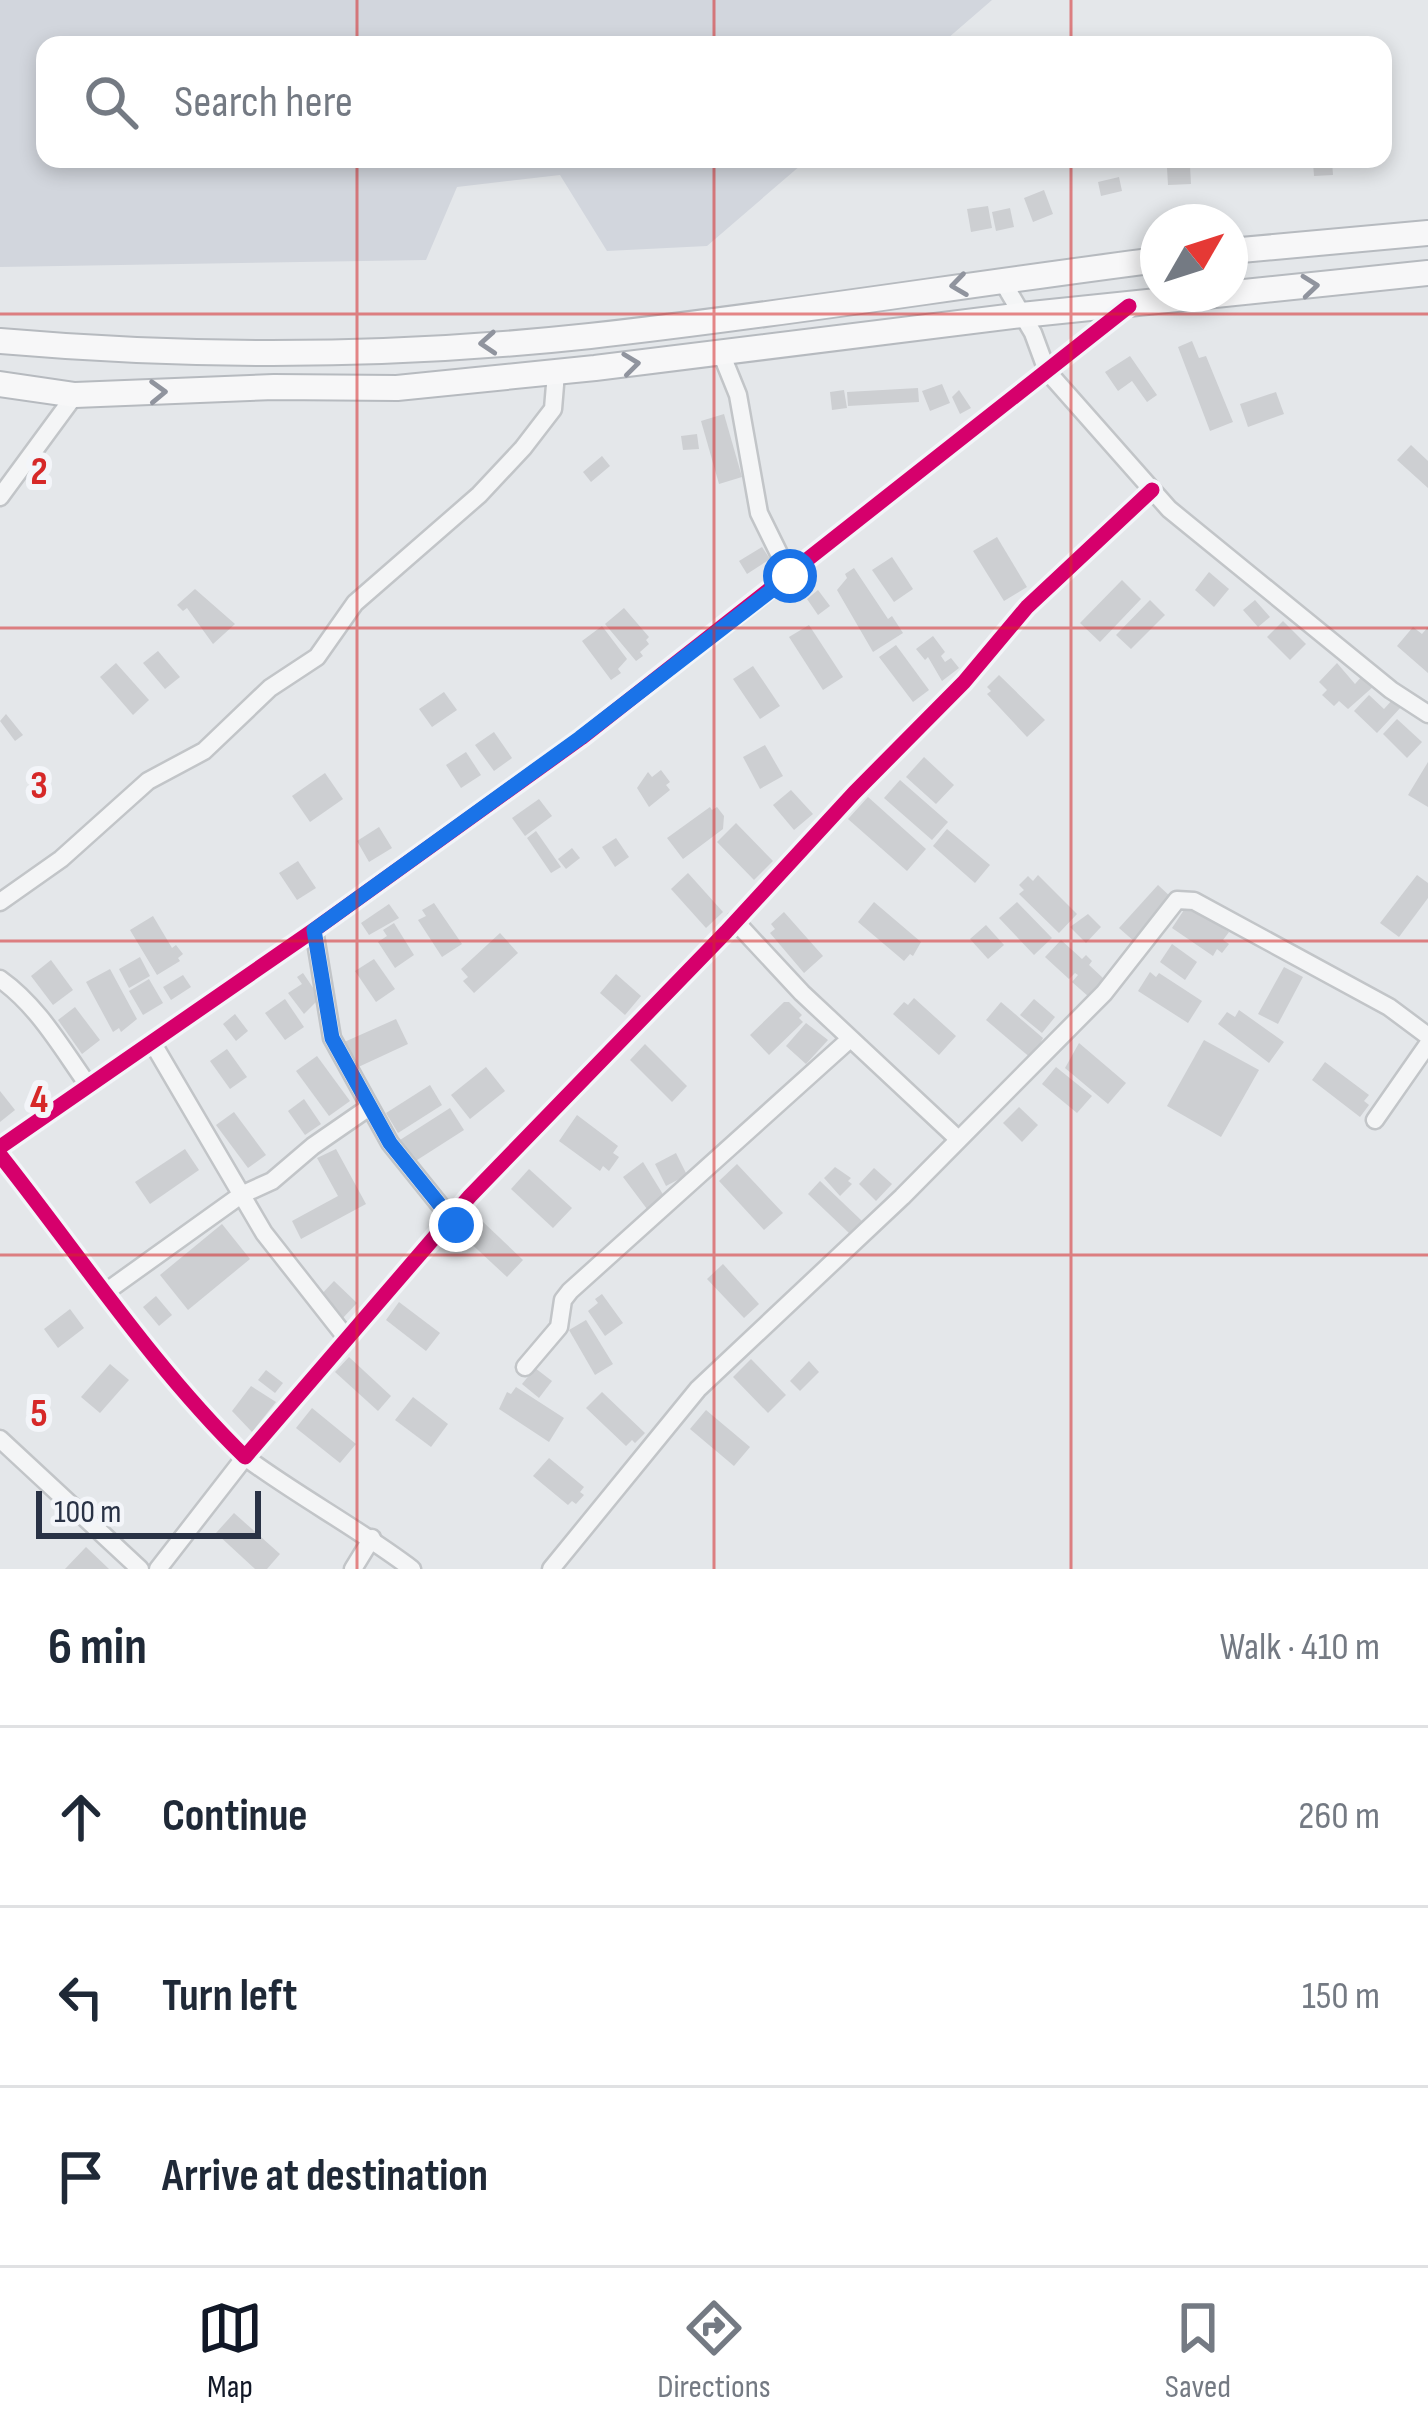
<!DOCTYPE html>
<html lang="en">
<head>
<meta charset="utf-8">
<style>
  :root { --surface:#fff; --page:#f2f2f3; --text:#1f2937; --muted:#747a83; --line:#e0e1e3; --accent:#111827 }
  body { margin:0; font-family:"Sofia Sans Condensed",sans-serif; background:var(--page); color:var(--text) }
  .compass { position:absolute; left:1140px; top:204px; width:108px; height:108px; border-radius:50%; background:var(--surface); box-shadow:0 6px 18px #0003; rotate:51deg }
  .scale { position:absolute; left:36px; bottom:30px; width:225px; box-sizing:border-box; padding-left:12px; border:6px solid #293245; border-top:0; font-size:33px; line-height:42px; white-space:nowrap; color:#293245; -webkit-text-stroke:9px #f3f5f9; paint-order:stroke }
  .stop { position:absolute; width:36px; height:36px; margin:-27px; border:9px solid #1a73e8; border-radius:50%; background:#fff }
  .stop.end { background:#1a73e8; border-color:#fff; box-shadow:0 3px 12px #0008 }
  .list { margin:0; padding:0; list-style:none }
  h2 { display:flex; justify-content:space-between; align-items:center; height:156px; margin:0; padding:0 48px; font-size:51px }
  h2 small { font-size:39px; font-weight:400; color:var(--muted) }
  .list li { display:grid; grid-template-columns:78px 1fr auto; gap:36px; align-items:center; box-sizing:border-box; height:180px; padding:0 48px; border-top:3px solid var(--line) }
  .list b { display:block; font-size:45px; white-space:nowrap }
  .list em { font-size:39px; font-style:normal; color:var(--muted) }
  .icon { flex:none; width:66px; height:66px; fill:none; stroke:currentColor; stroke-width:2; stroke-linecap:round; stroke-linejoin:round }
  .map { position:relative; flex:none; width:1428px; height:1569px; overflow:hidden }
  .search { position:absolute; background:var(--surface); box-shadow:0 6px 18px #0003; left:36px; right:36px; top:36px; height:132px; display:flex; align-items:center; gap:30px; box-sizing:border-box; padding:0 42px; border-radius:24px; color:var(--muted); font-size:45px }
  .sheet { height:696px; background:var(--surface) }
  nav { display:flex; justify-content:space-around; align-items:center; box-sizing:border-box; height:168px; border-top:3px solid var(--line); background:var(--surface); font-size:33px; color:var(--muted) }
  nav a { display:grid; justify-items:center; gap:6px }
  nav .on { color:var(--accent) }
  .map>svg:first-child { display:block }
</style>
</head>
<body>
<div class="map">
<svg width="1428" height="1569" viewBox="0 0 1428 1569">
  <rect width="100%" height="100%" fill="#e4e7ea"/>
  <polygon fill="#d2d6dd" points="0,0 992,0 940,45 45,45 45,159 808,159 707,246 607,251 560,175 457,187 426,260 0,267"/>
  <g fill="#cdcfd2">
    <polygon points="1332,161 1333,175 1314,176 1313,162"/>
    <polygon points="1190,166 1191,184 1168,185 1167,168"/>
    <polygon points="1119,177 1122,191 1101,196 1098,182"/>
    <polygon points="1044,190 1053,214 1033,222 1024,198"/>
    <polygon points="988,206 992,228 971,232 967,209"/>
    <polygon points="1010,208 1014,227 996,231 992,212"/>
    <polygon points="1192,341 1199,358 1206,356 1233,422 1210,431 1178,347"/>
    <polygon points="1130,356 1157,395 1147,402 1132,381 1118,391 1105,372"/>
    <polygon points="942,384 950,403 930,411 922,391"/>
    <polygon points="918,388 919,402 848,406 847,392"/>
    <polygon points="844,390 847,408 832,410 830,392"/>
    <polygon points="959,390 971,408 960,414 952,397"/>
    <polygon points="1276,392 1284,414 1248,427 1240,404"/>
    <polygon points="724,414 742,477 719,484 701,421"/>
    <polygon points="697,434 699,449 683,450 681,436"/>
    <polygon points="1411,445 1428,461 1428,488 1397,460"/>
    <polygon points="602,456 610,466 591,482 583,472"/>
    <polygon points="997,537 1027,587 1004,601 973,551"/>
    <polygon points="762,547 770,559 747,574 739,561"/>
    <polygon points="892,557 913,589 894,602 872,570"/>
    <polygon points="854,568 888,619 892,616 903,633 873,652 837,590 847,578 845,574"/>
    <polygon points="1209,572 1229,589 1214,607 1195,590"/>
    <polygon points="1122,580 1141,599 1100,642 1080,623"/>
    <polygon points="195,589 235,624 213,644 187,608 183,611 177,605"/>
    <polygon points="818,590 830,606 818,615 807,599"/>
    <polygon points="1150,600 1165,615 1131,649 1116,635"/>
    <polygon points="1255,600 1270,617 1258,627 1243,610"/>
    <polygon points="624,608 649,637 646,640 649,644 640,652 643,656 636,661 605,624"/>
    <polygon points="1283,621 1306,644 1290,660 1267,637"/>
    <polygon points="809,625 843,677 823,690 789,637"/>
    <polygon points="602,626 627,659 618,669 621,673 611,680 582,641"/>
    <polygon points="1413,627 1422,634 1428,627 1428,673 1397,646"/>
    <polygon points="933,636 945,652 941,656 945,662 951,658 959,668 942,681 928,657 925,660 916,649"/>
    <polygon points="896,645 929,690 913,702 879,657"/>
    <polygon points="158,651 180,677 165,689 143,663"/>
    <polygon points="116,663 149,700 133,715 100,677"/>
    <polygon points="1337,663 1355,684 1363,675 1374,686 1348,709 1339,701 1334,706 1322,695 1327,690 1319,682"/>
    <polygon points="753,666 780,706 760,719 733,679"/>
    <polygon points="999,675 1045,720 1027,737 987,694 991,691 987,687"/>
    <polygon points="444,692 457,710 432,727 419,709"/>
    <polygon points="1369,695 1384,709 1394,698 1402,706 1377,733 1354,711"/>
    <polygon points="6,714 23,735 15,741 0,721"/>
    <polygon points="1397,719 1422,742 1407,758 1383,734"/>
    <polygon points="494,732 512,758 494,771 475,745"/>
    <polygon points="765,745 783,776 760,789 743,757"/>
    <polygon points="466,752 481,775 461,788 446,765"/>
    <polygon points="924,757 954,785 936,804 906,777"/>
    <polygon points="1428,762 1428,807 1408,795"/>
    <polygon points="661,770 670,782 666,785 670,790 649,807 637,788 648,772 652,777"/>
    <polygon points="325,773 343,799 310,822 292,796"/>
    <polygon points="900,780 948,822 932,840 884,798"/>
    <polygon points="791,790 813,814 794,830 773,805"/>
    <polygon points="868,797 926,849 907,871 848,819"/>
    <polygon points="539,799 552,816 525,836 512,818"/>
    <polygon points="710,807 712,810 717,807 724,816 723,829 683,859 667,838"/>
    <polygon points="736,823 773,861 754,880 717,842"/>
    <polygon points="379,827 392,848 369,862 357,841"/>
    <polygon points="947,829 990,865 975,883 933,846"/>
    <polygon points="536,831 561,867 551,873 527,838"/>
    <polygon points="616,838 629,857 615,867 602,847"/>
    <polygon points="572,848 580,858 566,869 558,859"/>
    <polygon points="298,861 316,888 297,900 279,873"/>
    <polygon points="688,873 723,912 706,928 671,889"/>
    <polygon points="1038,875 1077,914 1059,933 1019,894 1024,890 1019,885 1028,876 1033,881"/>
    <polygon points="1417,875 1428,883 1428,898 1399,937 1380,923"/>
    <polygon points="1158,885 1173,899 1135,942 1119,928"/>
    <polygon points="874,902 921,942 913,956 910,954 904,961 858,922"/>
    <polygon points="1017,902 1052,938 1034,955 999,918"/>
    <polygon points="434,903 462,944 442,957 418,920 426,916 422,910"/>
    <polygon points="389,904 399,918 369,935 361,923"/>
    <polygon points="1188,904 1229,932 1223,940 1229,944 1222,953 1217,949 1213,956 1172,928"/>
    <polygon points="784,912 823,956 804,973 770,933 775,929 771,924"/>
    <polygon points="1088,914 1101,927 1086,943 1070,927"/>
    <polygon points="153,916 172,948 176,945 183,954 178,958 180,961 157,975 130,930"/>
    <polygon points="394,923 414,955 395,968 378,942 387,936 383,930"/>
    <polygon points="986,925 1004,945 988,959 970,939"/>
    <polygon points="500,933 518,953 474,993 463,981 468,977 461,969"/>
    <polygon points="1061,940 1082,959 1086,955 1092,961 1089,965 1104,979 1089,997 1072,982 1078,975 1075,973 1069,979 1045,957"/>
    <polygon points="1172,944 1197,962 1185,980 1160,962"/>
    <polygon points="140,957 150,976 129,988 119,969"/>
    <polygon points="374,959 395,989 376,1002 355,971"/>
    <polygon points="51,960 73,990 53,1005 31,976"/>
    <polygon points="1284,967 1303,977 1278,1024 1258,1014"/>
    <polygon points="110,969 137,1019 121,1032 119,1028 113,1032 86,982"/>
    <polygon points="1150,972 1156,977 1159,973 1202,1001 1188,1023 1138,991"/>
    <polygon points="303,973 320,998 304,1014 288,993 302,984 297,977"/>
    <polygon points="616,974 641,996 625,1015 600,993"/>
    <polygon points="183,975 191,987 171,1000 163,987"/>
    <polygon points="149,979 163,1003 143,1015 129,991"/>
    <polygon points="914,998 956,1036 939,1055 893,1014 904,1002 908,1005"/>
    <polygon points="285,999 304,1027 285,1040 265,1013"/>
    <polygon points="1034,999 1055,1017 1042,1033 1020,1015"/>
    <polygon points="784,1002 789,1002 802,1015 799,1018 803,1022 769,1055 750,1035"/>
    <polygon points="1001,1002 1043,1038 1032,1059 986,1020"/>
    <polygon points="75,1007 100,1040 82,1054 58,1020"/>
    <polygon points="1239,1010 1284,1042 1269,1063 1218,1024 1227,1012 1235,1017"/>
    <polygon points="235,1014 248,1031 236,1041 223,1024"/>
    <polygon points="396,1019 408,1044 354,1069 342,1043"/>
    <polygon points="806,1023 828,1040 806,1064 786,1046"/>
    <polygon points="1204,1040 1259,1070 1221,1137 1167,1106"/>
    <polygon points="1079,1043 1126,1083 1108,1104 1065,1068"/>
    <polygon points="645,1044 687,1086 672,1102 630,1060"/>
    <polygon points="227,1049 247,1077 230,1089 210,1061"/>
    <polygon points="317,1056 350,1101 329,1116 296,1071"/>
    <polygon points="1325,1062 1369,1095 1364,1101 1369,1105 1360,1117 1312,1080"/>
    <polygon points="486,1067 505,1091 470,1119 451,1095"/>
    <polygon points="1056,1067 1092,1096 1077,1113 1042,1084"/>
    <polygon points="430,1085 442,1105 398,1133 386,1113"/>
    <polygon points="0,1091 15,1110 0,1122"/>
    <polygon points="304,1099 321,1124 305,1135 288,1111"/>
    <polygon points="1019,1107 1038,1125 1022,1142 1003,1123"/>
    <polygon points="450,1108 464,1130 414,1162 400,1140"/>
    <polygon points="234,1112 266,1155 248,1168 216,1125"/>
    <polygon points="577,1115 618,1146 613,1153 619,1157 609,1171 603,1166 600,1171 559,1141"/>
    <polygon points="185,1149 199,1170 150,1204 135,1182"/>
    <polygon points="336,1149 366,1204 301,1239 292,1221 338,1196 317,1158"/>
    <polygon points="676,1153 687,1175 666,1186 655,1164"/>
    <polygon points="643,1162 664,1196 647,1209 623,1177"/>
    <polygon points="737,1164 783,1213 764,1230 719,1181"/>
    <polygon points="835,1167 851,1178 848,1181 852,1184 840,1196 824,1178"/>
    <polygon points="874,1168 892,1184 876,1201 859,1184"/>
    <polygon points="529,1169 572,1208 553,1228 511,1189"/>
    <polygon points="820,1181 862,1221 849,1233 808,1194"/>
    <polygon points="481,1220 523,1260 507,1277 465,1238"/>
    <polygon points="222,1224 250,1259 188,1310 160,1275"/>
    <polygon points="723,1264 759,1304 744,1318 707,1279"/>
    <polygon points="334,1281 357,1303 341,1320 318,1298"/>
    <polygon points="602,1294 623,1323 605,1336 588,1311 598,1303 595,1299"/>
    <polygon points="156,1296 172,1315 159,1326 143,1307"/>
    <polygon points="399,1302 440,1333 426,1351 386,1320"/>
    <polygon points="70,1309 84,1328 58,1348 44,1329"/>
    <polygon points="586,1320 613,1364 595,1375 569,1330"/>
    <polygon points="349,1357 391,1396 378,1411 335,1372"/>
    <polygon points="751,1359 786,1395 768,1413 733,1377"/>
    <polygon points="809,1361 819,1372 800,1391 790,1381"/>
    <polygon points="110,1364 129,1380 100,1413 81,1397"/>
    <polygon points="535,1368 552,1381 539,1398 522,1384"/>
    <polygon points="266,1370 283,1383 275,1393 258,1380"/>
    <polygon points="251,1386 276,1402 252,1432 232,1411"/>
    <polygon points="516,1387 564,1418 549,1442 499,1409 507,1392 511,1394"/>
    <polygon points="602,1392 645,1433 635,1443 632,1440 626,1446 586,1408"/>
    <polygon points="413,1397 448,1424 431,1447 395,1420"/>
    <polygon points="312,1408 356,1444 340,1463 296,1428"/>
    <polygon points="706,1410 750,1447 734,1466 690,1429"/>
    <polygon points="549,1458 584,1487 580,1492 584,1495 576,1504 572,1501 568,1505 533,1476"/>
    <polygon points="234,1513 280,1554 267,1569 255,1569 216,1533"/>
    <polygon points="86,1547 109,1569 65,1569"/>
  </g>
  <g fill="none" stroke-linecap="round" stroke-linejoin="round">
    <defs>
      <g id="minor">
        <polyline points="1001,279 1033,333 1047,371 1169,509 1391,690 1428,714"/>
        <polyline points="721,353 738,395 759,513 790,576"/>
        <polyline points="0,497 75,395"/>
        <polyline points="0,902 61,859 148,781 204,751 270,688 317,657 355,603 479,495 523,448 553,409 556,373"/>
        <polyline points="735,921 802,993 957,1138"/>
        <polyline points="314,930 332,1038 390,1143 456,1225"/>
        <path d="M0,979C38,1006 61,1047 88,1085"/>
        <polyline points="152,1042 264,1233 345,1336"/>
        <polyline points="1375,1120 1428,1044"/>
        <polyline points="0,1147 314,930 581,738 1129,306"/>
        <path d="M0,1155C80,1256 153,1367 245,1457L470,1196L726,932L854,793L964,682L1027,607L1152,490"/>
        <polyline points="107,1291 241,1195 272,1181 313,1146 368,1108"/>
        <polyline points="525,1367 559,1327 563,1300 570,1291 850,1039"/>
        <polyline points="0,1439 140,1569"/>
        <path d="M158,1569L245,1457C299,1497 358,1528 412,1569"/>
        <polyline points="353,1569 372,1538"/>
        <polyline points="551,1569 698,1389 902,1197 1104,993 1177,900 1194,901 1389,1007 1428,1036"/>
      </g>
      <g id="highway">
        <polyline points="1230,251 1428,233"/>
        <path d="M0,341C195,358 395,357 590,336C780,315 969,284 1158,260"/>
        <polyline points="0,384 75,395 274,387 397,388 595,368 1022,315 1428,273"/>
      </g>
    </defs>
    <use href="#minor" stroke="#c2c5c8" stroke-width="21"/>
    <use href="#highway" stroke="#b6babf" stroke-width="28"/>
    <use href="#minor" stroke="#f4f5f6" stroke-width="16"/>
    <use href="#highway" stroke="#f7f7f8" stroke-width="24"/>
    <defs>
      <g id="cycleway">
        <polyline points="0,1147 314,930 581,738 1129,306"/>
        <path d="M0,1155C80,1256 153,1367 245,1457L470,1196L726,932L854,793L964,682L1027,607L1152,490"/>
      </g>
    </defs>
    <use href="#cycleway" stroke="#f3f5f9" stroke-width="22"/>
    <use href="#cycleway" stroke="#d6006c" stroke-width="15"/>
  </g>
  <defs><path id="oneway-chevron" d="M-2-3.5L2.5 0L-2 3.5" fill="none" stroke-width="1.6" stroke-linecap="round" stroke-linejoin="round" transform="scale(3)"/></defs>
  <g stroke="#90949e">
    <use href="#oneway-chevron" transform="translate(959 285) rotate(172)"/>
    <use href="#oneway-chevron" transform="translate(1310 286) rotate(-6)"/>
    <use href="#oneway-chevron" transform="translate(488 343) rotate(176)"/>
    <use href="#oneway-chevron" transform="translate(631 364) rotate(-7)"/>
    <use href="#oneway-chevron" transform="translate(158 392) rotate(-2)"/>
  </g>
  <g fill="none" stroke-linecap="round" stroke-linejoin="round">
    <polyline stroke="#1a73e8" stroke-width="15" points="456,1225 390,1143 332,1038 314,930 580,738 790,576"/>
  </g>
  <path fill="none" stroke="#d62828" stroke-width="3" stroke-opacity="0.55" d="M357,0V45M714,0V45M1071,0V45M357,159V1569M714,159V1569M1071,159V1569M0,314H1428M0,628H1428M0,941H1428M0,1255H1428"/>
  <g font-size="39" text-anchor="middle" font-weight="bold" fill="#d62828" stroke="#f3f5f9" stroke-width="12" stroke-linejoin="round" paint-order="stroke">
    <text x="39" y="484">2</text>
    <text x="39" y="798">3</text>
    <text x="39" y="1112">4</text>
    <text x="39" y="1426">5</text>
  </g>
</svg>
<svg class="compass" viewBox="-18 -18 36 36"><path d="M0-13l5 13h-10z" fill="#e53935"/><path d="M0 13l5-13h-10z" fill="#747a83"/></svg>
<div class="scale">100 m</div>
<div class="stop" style="left:790px;top:576px"></div>
<div class="stop end" style="left:456px;top:1225px"></div>
<div class="search"><svg class="icon" aria-label="search" viewBox="0 0 24 24"><circle cx="10" cy="10" r="6"/><path d="M15 15l6 6"/></svg>Search here</div>
</div>
<section class="sheet">
<h2>6 min<small>Walk · 410 m</small></h2>
<ul class="list">
<li><svg class="icon" aria-label="ahead" viewBox="0 0 24 24"><path d="M12 20V5M6 11l6-6 6 6"/></svg><div><b>Continue</b></div><em>260 m</em></li>
<li><svg class="icon" aria-label="left" viewBox="0 0 24 24"><path d="M17 20v-9H6M10 6l-5 5 5 5"/></svg><div><b>Turn left</b></div><em>150 m</em></li>
<li><svg class="icon" aria-label="arrive" viewBox="0 0 24 24"><path d="M6 21V4h12l-3 4 3 4H6"/></svg><div><b>Arrive at destination</b></div></li>
</ul>
</section>
<nav>
<a class="on"><svg class="icon" aria-label="map" viewBox="0 0 24 24"><path d="M3 6l6-2 6 2 6-2v14l-6 2-6-2-6 2zM9 4v14M15 6v14"/></svg>Map</a>
<a><svg class="icon" aria-label="directions" viewBox="0 0 24 24"><path d="M12 3l9 9-9 9-9-9zM9 14v-3h6M13 9l2 2-2 2"/></svg>Directions</a>
<a><svg class="icon" aria-label="saved" viewBox="0 0 24 24"><path d="M7 4h10v16l-5-4-5 4z"/></svg>Saved</a>
</nav>
</body>
</html>
